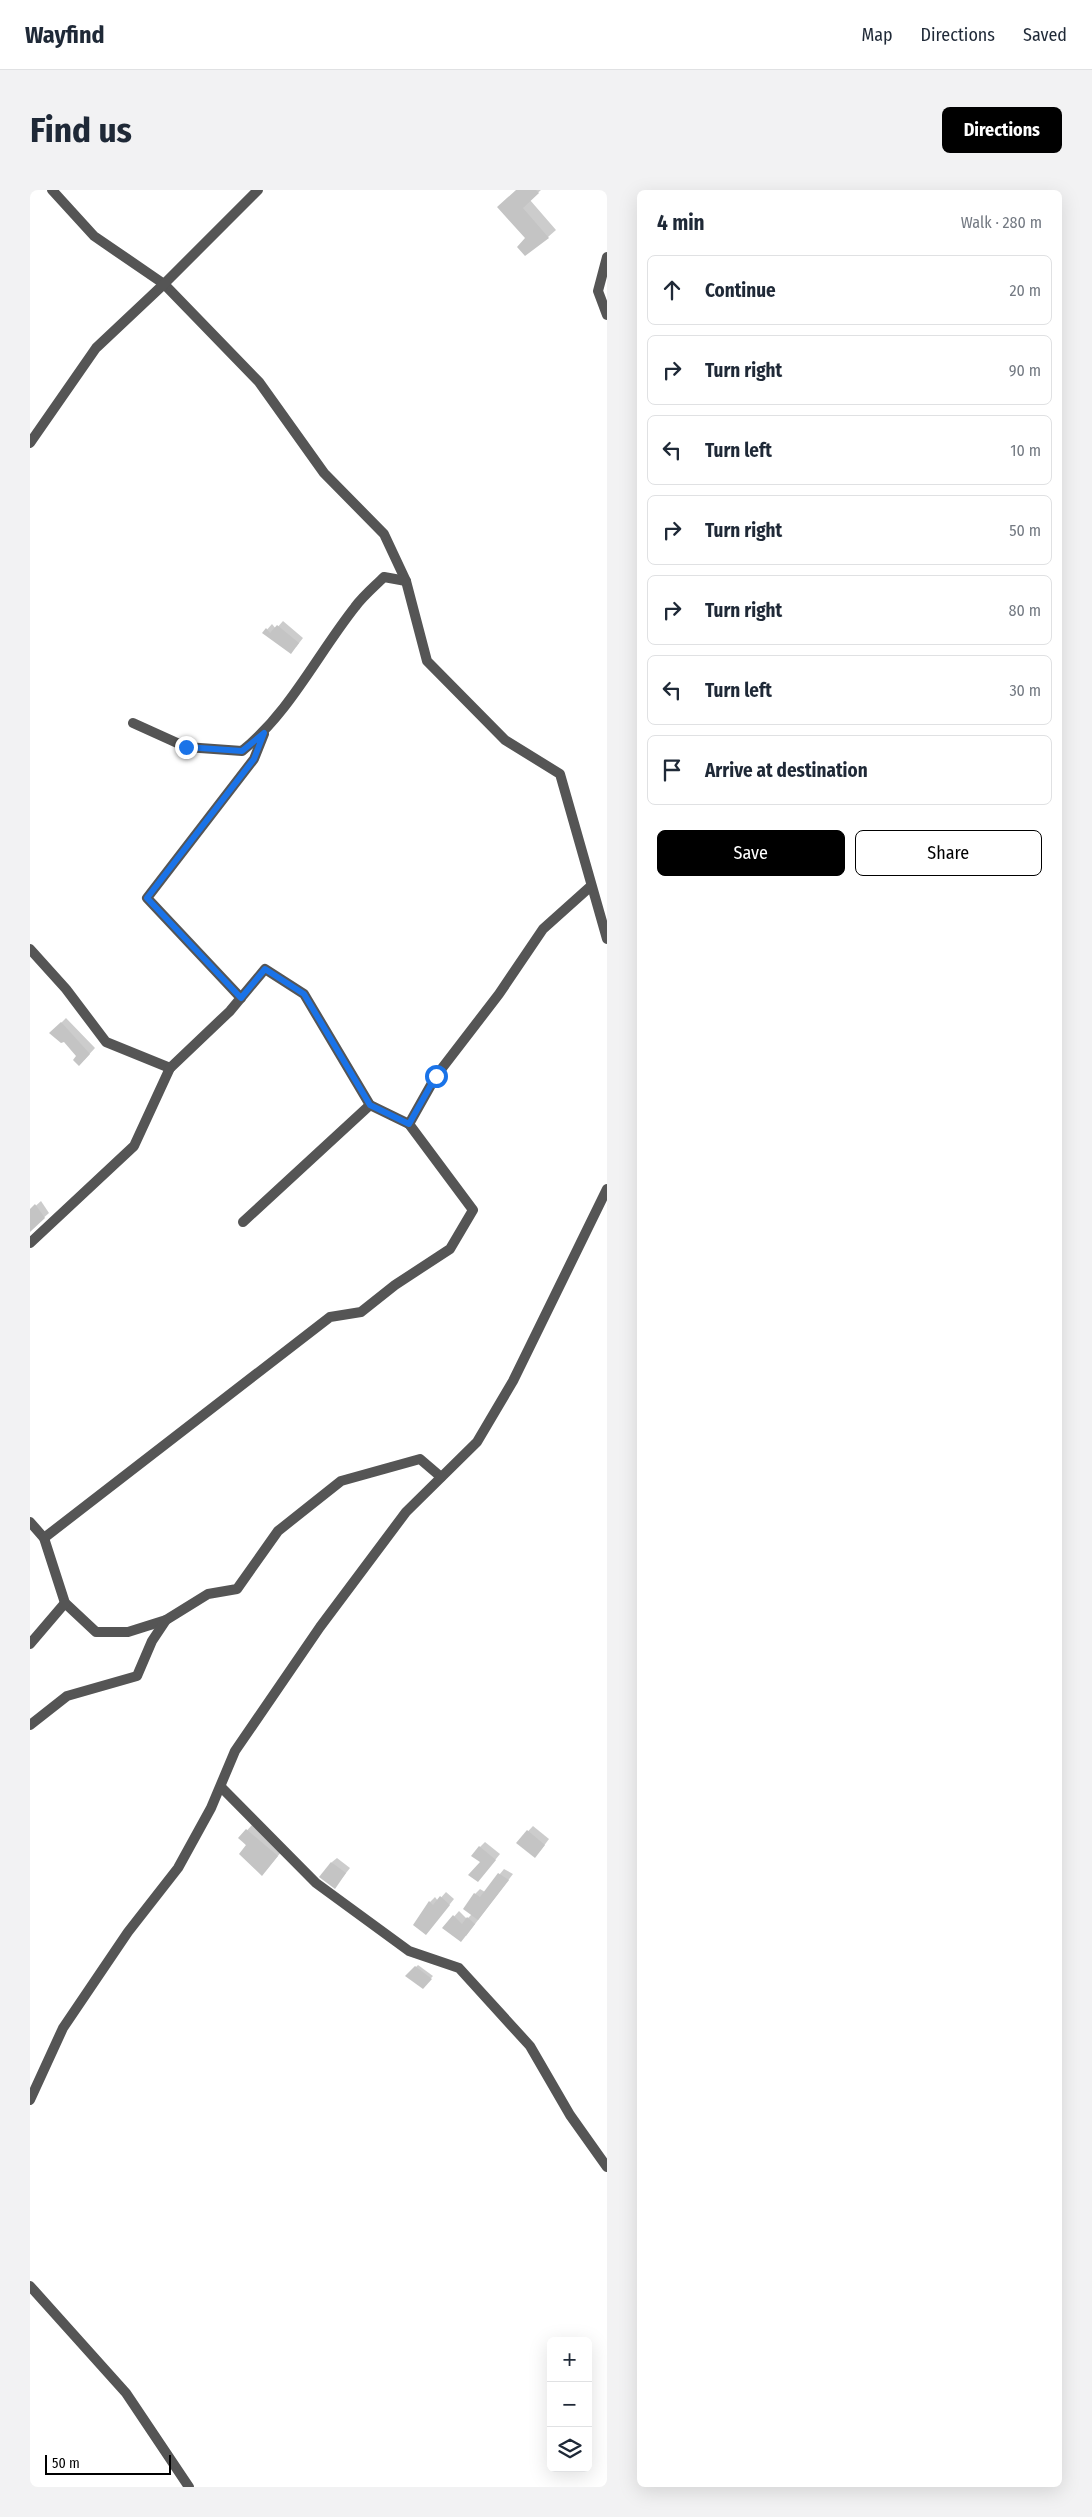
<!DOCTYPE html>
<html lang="en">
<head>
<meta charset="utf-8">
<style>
  :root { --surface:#fff; --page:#f2f2f3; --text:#1f2937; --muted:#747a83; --line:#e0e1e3; --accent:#000 }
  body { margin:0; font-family:"Fira Sans Condensed",sans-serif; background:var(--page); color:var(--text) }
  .controls { position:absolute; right:15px; bottom:15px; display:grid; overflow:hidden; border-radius:8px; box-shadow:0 5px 20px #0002 }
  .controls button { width:45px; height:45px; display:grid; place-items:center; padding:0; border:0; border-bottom:1px solid var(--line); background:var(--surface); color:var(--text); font:25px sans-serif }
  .scale { position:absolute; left:15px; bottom:12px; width:126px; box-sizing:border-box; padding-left:5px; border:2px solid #000; border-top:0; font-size:14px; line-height:18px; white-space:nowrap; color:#000; -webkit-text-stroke:4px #fff; paint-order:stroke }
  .stop { position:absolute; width:15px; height:15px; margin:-11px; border:4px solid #1a73e8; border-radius:50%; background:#fff }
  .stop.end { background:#1a73e8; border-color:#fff; box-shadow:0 1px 5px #0008 }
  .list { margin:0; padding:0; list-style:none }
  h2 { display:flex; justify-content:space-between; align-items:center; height:65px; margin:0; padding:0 20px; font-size:21px }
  h2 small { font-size:16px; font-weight:400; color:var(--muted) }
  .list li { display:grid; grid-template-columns:32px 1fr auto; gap:15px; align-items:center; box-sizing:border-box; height:70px; margin:0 10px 10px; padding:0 10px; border:1px solid var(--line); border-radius:8px }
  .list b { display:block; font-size:19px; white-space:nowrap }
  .list em { font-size:16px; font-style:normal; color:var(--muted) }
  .actions { display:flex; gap:10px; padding:15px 20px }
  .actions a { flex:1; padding:11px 0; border:1px solid var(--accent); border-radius:8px; text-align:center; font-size:18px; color:var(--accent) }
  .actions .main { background:var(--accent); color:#fff }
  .icon { flex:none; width:28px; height:28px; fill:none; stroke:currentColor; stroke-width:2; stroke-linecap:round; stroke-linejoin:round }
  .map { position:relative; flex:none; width:577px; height:2297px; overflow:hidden; border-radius:8px }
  header { display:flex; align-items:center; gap:30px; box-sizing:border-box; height:70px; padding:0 25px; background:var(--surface); border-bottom:1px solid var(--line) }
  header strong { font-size:24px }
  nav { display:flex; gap:28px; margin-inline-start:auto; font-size:18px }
  .intro { display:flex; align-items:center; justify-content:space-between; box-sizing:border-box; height:120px; padding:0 30px }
  h1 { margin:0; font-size:35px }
  .button { padding:12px 22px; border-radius:8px; background:var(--accent); color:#fff; font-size:18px; font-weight:700 }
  main { display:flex; gap:30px; padding:0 30px }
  aside { flex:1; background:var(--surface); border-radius:8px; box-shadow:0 5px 20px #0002 }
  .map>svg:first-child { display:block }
</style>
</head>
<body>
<header>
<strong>Wayfind</strong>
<nav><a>Map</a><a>Directions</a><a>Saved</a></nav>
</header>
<div class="intro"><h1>Find us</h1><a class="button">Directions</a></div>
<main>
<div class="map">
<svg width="577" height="2297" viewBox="0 0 577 2297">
  <rect width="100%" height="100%" fill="#fff"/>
  <g fill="#0003">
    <polygon points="487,0 511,0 500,10 526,40 518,47 497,48"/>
    <polygon points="253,431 273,448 266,457 234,443 242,434 246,439"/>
    <polygon points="36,828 65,858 54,870 48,866 34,850 21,843"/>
    <polygon points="11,1011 19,1023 0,1040 0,1021"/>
    <polygon points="222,1635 252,1661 237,1679 210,1648"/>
    <polygon points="503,1636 519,1649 510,1661 487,1653"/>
    <polygon points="455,1652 470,1664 453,1685 450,1657"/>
    <polygon points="307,1668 320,1678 305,1697 302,1672"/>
    <polygon points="474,1679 483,1684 436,1746 414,1738 429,1721 437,1729 442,1724 445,1704 450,1699 455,1702"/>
    <polygon points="416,1702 424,1709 396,1744 384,1735 400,1712 405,1707 408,1711"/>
    <polygon points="388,1775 403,1786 393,1797 377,1786"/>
  </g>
  <g fill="#c4c4c4">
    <polygon points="486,0 506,0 509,3 493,18 519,48 495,66 487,57 495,48 467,17"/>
    <polygon points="247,435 269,453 261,464 232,443 236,438 240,443"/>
    <polygon points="31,832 60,864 49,876 43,870 46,866 34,852 31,853 19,843"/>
    <polygon points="5,1014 15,1028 0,1042 0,1019"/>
    <polygon points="216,1639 248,1666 232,1686 209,1664 216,1655 208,1648"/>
    <polygon points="497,1640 515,1655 505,1668 486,1653"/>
    <polygon points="449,1656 466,1670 448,1692 438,1685 450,1672 441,1666"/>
    <polygon points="301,1672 316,1683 305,1699 289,1687"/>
    <polygon points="468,1683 479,1690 448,1730 433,1719 444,1703 450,1707"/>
    <polygon points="410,1706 420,1715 396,1745 383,1735 399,1711 403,1715"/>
    <polygon points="423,1725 432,1734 437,1727 445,1734 431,1752 412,1738"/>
    <polygon points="385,1776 402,1789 393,1799 375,1786"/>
  </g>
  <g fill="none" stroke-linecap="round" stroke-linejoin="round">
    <g stroke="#555" stroke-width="10">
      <polyline points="22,0 64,46 134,94 229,192 294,283 354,344 376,391 397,471 475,550 530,584 577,749"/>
      <polyline points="577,67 568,101 577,125"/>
      <polyline points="0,253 66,158 134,94 228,0"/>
      <path d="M103,533L156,557L212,561C260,522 287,465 325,417C333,406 344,397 354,387L376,391"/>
      <polyline points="0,759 36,799 76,852 140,878"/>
      <polyline points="211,808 117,708 224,569 234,544"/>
      <polyline points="213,1032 340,915"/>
      <polyline points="0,1053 104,956 140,878 200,821 235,779 274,804 340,915 379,934"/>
      <polyline points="0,1332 14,1348 35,1413 66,1442 98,1442 136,1430"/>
      <polyline points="14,1348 300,1127 331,1122 365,1095 420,1059 443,1020 379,934 406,886 469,804 513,739 561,696"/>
      <polyline points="0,1454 35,1413"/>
      <polyline points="0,1535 37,1506 107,1486 122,1451 136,1430 178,1404 207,1399 248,1341 311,1291 390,1269 411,1287"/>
      <polyline points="191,1597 286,1693 379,1761 429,1778 500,1856 540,1925 577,1977"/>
      <polyline points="0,1910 33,1838 98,1742 148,1678 181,1618 205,1561 290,1437 376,1322 447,1252 483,1191 577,999"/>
      <polyline points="0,2096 96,2203 159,2297"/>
    </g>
  </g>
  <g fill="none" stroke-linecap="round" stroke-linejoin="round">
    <polyline stroke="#1a73e8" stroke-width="6" points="156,557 212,561 234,543 224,569 117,708 211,808 235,779 274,804 340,915 379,934 406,886"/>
  </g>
</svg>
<div class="controls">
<button>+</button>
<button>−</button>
<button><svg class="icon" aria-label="layers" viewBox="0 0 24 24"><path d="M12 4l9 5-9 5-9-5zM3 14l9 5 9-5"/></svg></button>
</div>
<div class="scale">50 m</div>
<div class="stop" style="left:406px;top:886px"></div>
<div class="stop end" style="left:156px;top:557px"></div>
</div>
<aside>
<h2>4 min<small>Walk · 280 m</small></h2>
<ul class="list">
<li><svg class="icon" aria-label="ahead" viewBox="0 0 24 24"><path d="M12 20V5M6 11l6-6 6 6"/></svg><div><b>Continue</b></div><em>20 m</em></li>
<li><svg class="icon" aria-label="right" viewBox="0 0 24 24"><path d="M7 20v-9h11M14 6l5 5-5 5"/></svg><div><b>Turn right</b></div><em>90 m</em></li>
<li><svg class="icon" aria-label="left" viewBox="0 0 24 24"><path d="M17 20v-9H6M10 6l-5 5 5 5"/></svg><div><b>Turn left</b></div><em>10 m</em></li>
<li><svg class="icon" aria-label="right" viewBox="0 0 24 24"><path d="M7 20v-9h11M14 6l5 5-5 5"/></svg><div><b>Turn right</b></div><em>50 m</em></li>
<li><svg class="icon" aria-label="right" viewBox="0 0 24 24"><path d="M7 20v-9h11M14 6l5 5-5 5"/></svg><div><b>Turn right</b></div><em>80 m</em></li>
<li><svg class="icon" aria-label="left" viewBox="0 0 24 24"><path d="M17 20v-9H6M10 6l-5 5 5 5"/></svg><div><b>Turn left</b></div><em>30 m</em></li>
<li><svg class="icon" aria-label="arrive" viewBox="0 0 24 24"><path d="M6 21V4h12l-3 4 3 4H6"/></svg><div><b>Arrive at destination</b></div></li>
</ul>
<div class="actions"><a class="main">Save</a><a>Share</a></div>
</aside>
</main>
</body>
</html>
